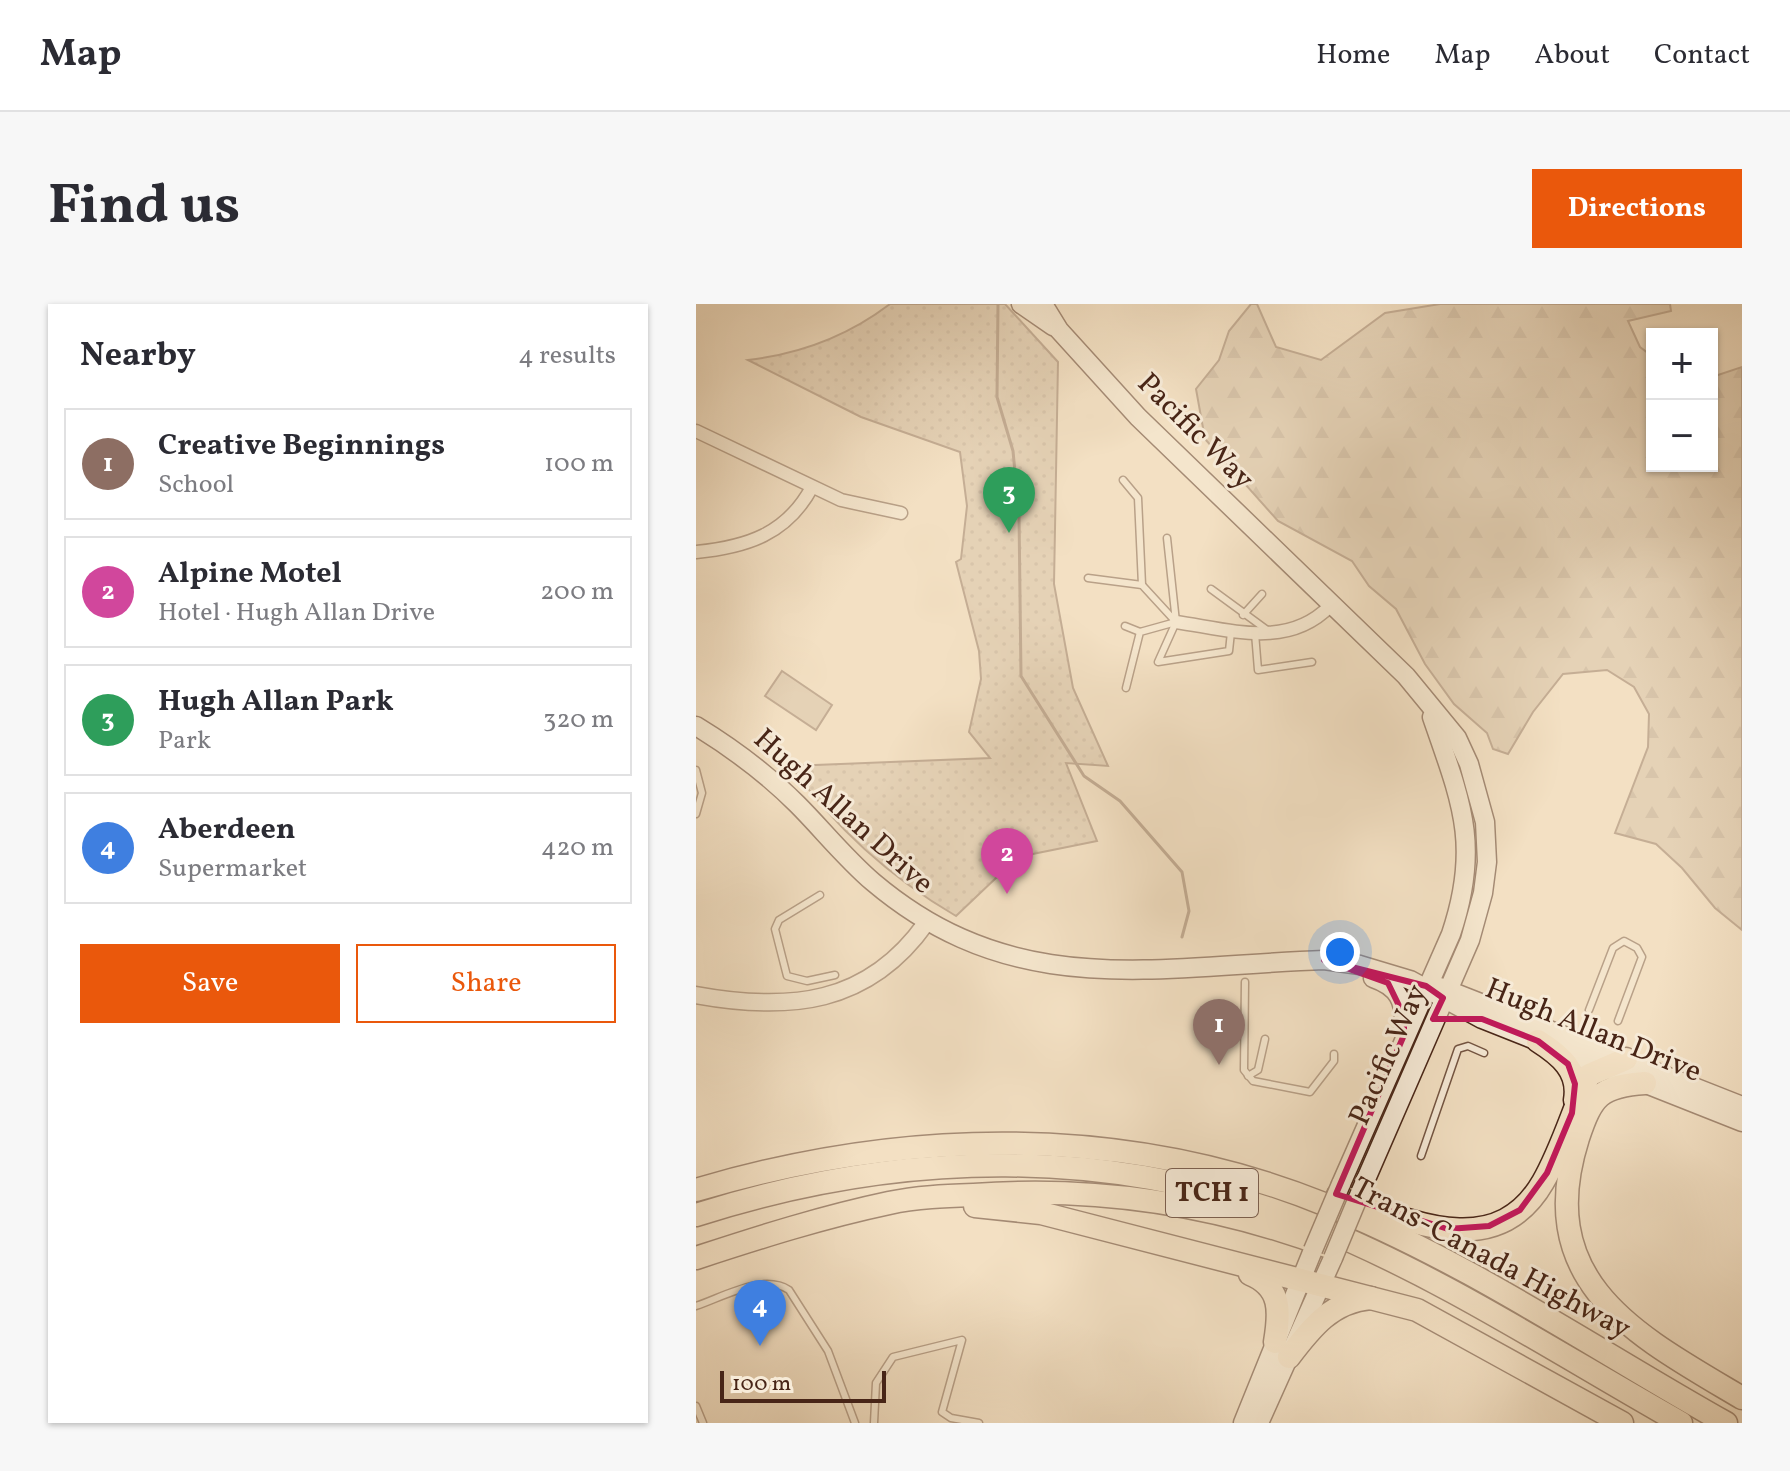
<!DOCTYPE html>
<html lang="en">
<head>
<meta charset="utf-8">
<style>
  :root { --surface:#fff; --page:#f7f7f7; --text:#2b2b33; --muted:#7c7c81; --line:#e1e1e2; --accent:#ea580c }
  body { margin:0; font-family:Vollkorn,serif; background:var(--page); color:var(--text) }
  .controls { position:absolute; right:24px; top:24px; display:grid; overflow:hidden; border-radius:0px; box-shadow:0 2px 6px #0004 }
  .controls button { width:72px; height:72px; display:grid; place-items:center; padding:0; border:0; border-bottom:2px solid var(--line); background:var(--surface); color:var(--text); font:40px sans-serif }
  .scale { position:absolute; left:24px; bottom:20px; width:166px; box-sizing:border-box; padding-left:8px; border:4px solid #482517; border-top:0; font-size:22px; line-height:28px; white-space:nowrap; color:#482517; -webkit-text-stroke:6px #f7ebd8; paint-order:stroke }
  .you { position:absolute; left:644px; top:648px; width:28px; height:28px; margin:-20px; border:6px solid #fff; border-radius:50%; background:#1a73e8; box-shadow:0 0 0 12px #1a73e833 }
  .badge { display:grid; place-items:center; width:52px; height:52px; border-radius:50%; background:var(--accent); color:#fff; font-size:26px; font-weight:700 }
  .pin { position:absolute; translate:-50% -66px; filter:drop-shadow(0 2px 4px #0008) }
  .pin::after { content:''; position:absolute; top:42px; width:28px; height:24px; background:inherit; clip-path:polygon(0 0,100% 0,50% 100%) }
  .list { margin:0; padding:0; list-style:none }
  h2 { display:flex; justify-content:space-between; align-items:center; height:104px; margin:0; padding:0 32px; font-size:34px }
  h2 small { font-size:26px; font-weight:400; color:var(--muted) }
  .list li { display:grid; grid-template-columns:52px 1fr auto; gap:24px; align-items:center; box-sizing:border-box; height:112px; margin:0 16px 16px; padding:0 16px; border:2px solid var(--line); border-radius:0px }
  .list b { display:block; font-size:30px; white-space:nowrap }
  .list p { margin:0; font-size:26px; white-space:nowrap; color:var(--muted) }
  .list em { font-size:26px; font-style:normal; color:var(--muted) }
  .actions { display:flex; gap:16px; padding:24px 32px }
  .actions a { flex:1; padding:18px 0; border:2px solid var(--accent); border-radius:0px; text-align:center; font-size:28px; color:var(--accent) }
  .actions .main { background:var(--accent); color:#fff }
  .map { position:relative; flex:none; width:1046px; height:1119px; overflow:hidden; border-radius:0px }
  header { display:flex; align-items:center; gap:48px; box-sizing:border-box; height:112px; padding:0 40px; background:var(--surface); border-bottom:2px solid var(--line) }
  header strong { font-size:38px }
  nav { display:flex; gap:44px; margin-inline-start:auto; font-size:28px }
  .intro { display:flex; align-items:center; justify-content:space-between; box-sizing:border-box; height:192px; padding:0 48px }
  h1 { margin:0; font-size:56px }
  .button { padding:20px 36px; border-radius:0px; background:var(--accent); color:#fff; font-size:28px; font-weight:700 }
  main { display:flex; gap:48px; padding:0 48px }
  aside { flex:1; background:var(--surface); border-radius:0px; box-shadow:0 2px 6px #0004 }
  .map>svg:first-child { display:block }
</style>
</head>
<body>
<header>
<strong>Map</strong>
<nav><a>Home</a><a>Map</a><a>About</a><a>Contact</a></nav>
</header>
<div class="intro"><h1>Find us</h1><a class="button">Directions</a></div>
<main>
<aside>
<h2>Nearby<small>4 results</small></h2>
<ul class="list">
<li><span class="badge" style="background:#8d6e63">1</span><div><b>Creative Beginnings</b><p>School</p></div><em>100 m</em></li>
<li><span class="badge" style="background:#d1479c">2</span><div><b>Alpine Motel</b><p>Hotel · Hugh Allan Drive</p></div><em>200 m</em></li>
<li><span class="badge" style="background:#2e9e5b">3</span><div><b>Hugh Allan Park</b><p>Park</p></div><em>320 m</em></li>
<li><span class="badge" style="background:#3f7fe0">4</span><div><b>Aberdeen</b><p>Supermarket</p></div><em>420 m</em></li>
</ul>
<div class="actions"><a class="main">Save</a><a>Share</a></div>
</aside>
<div class="map">
<svg width="1046" height="1119" viewBox="0 0 1046 1119">
  <defs>
    <pattern id="grass-dots" width="8" height="8" patternUnits="userSpaceOnUse" patternTransform="scale(2)"><rect width="8" height="8" fill="#d6c0a6"/><path d="M2 2h.1M6 6h.1" fill="none" stroke="#b9a58e" stroke-width="1.8" stroke-linecap="round"/></pattern>
    <pattern id="forest-firs" width="22" height="20" patternUnits="userSpaceOnUse" patternTransform="scale(2)"><rect width="22" height="20" fill="#d6c0a6"/><path d="M5 1l3.5 6h-7zM16 11l3.5 6h-7z" fill="#b9a58e"/></pattern>
  </defs>
  <rect width="100%" height="100%" fill="#f3e0c3"/>
  <filter id="stains"><feTurbulence type="fractalNoise" baseFrequency=".0025" numOctaves="4"/><feColorMatrix values="0 0 0 0 .2 0 0 0 0 .09 0 0 0 0 .02 0 0 0 .5 -.17"/></filter>
  <radialGradient id="worn" r=".72"><stop offset=".6" stop-color="#630" stop-opacity="0"/><stop offset="1" stop-color="#630" stop-opacity=".3"/></radialGradient>
  <path fill="url(#grass-dots)" stroke="#8f725e" stroke-width="2" d="M194,0H309L362,58L358,280L377,384L412,462L370,459L401,537L322,553L260,612C195,574 139,524 95,462L294,454L273,428L285,375L283,347L260,258L265,255L271,202L264,148L165,113L52,56C104,50 152,32 194,0Z"/>
  <polygon fill="url(#forest-firs)" stroke="#8f725e" stroke-width="2" points="555,0 561,0 580,43 625,56 689,9 744,0 974,0 975,7 932,17 944,43 956,52 956,162 1016,162 1016,73 1046,63 1046,626 1019,604 986,564 960,540 919,529 952,443 953,410 938,383 911,366 867,370 837,408 812,450 797,445 791,429 758,400 729,360 700,305 673,282 656,257 582,217 509,135 500,85 523,56 533,27"/>
  <polygon fill="#d6c0a6" stroke="#8f725e" stroke-width="2" points="86,367 136,401 120,426 69,392"/>
  <g fill="none" stroke-linecap="round" stroke-linejoin="round">
    <polyline stroke="#8c6f5b" stroke-width="3" points="302,0 301,93 317,147 323,211 325,372 388,472 424,497 486,568 493,607 486,633"/>
    <defs>
      <g id="service">
        <polyline points="427,176 442,194 446,281"/>
        <polyline points="471,234 480,318 462,358 533,347 535,328"/>
        <polyline points="392,274 446,281 480,318 444,328 430,384"/>
        <polyline points="515,285 571,326"/>
        <polyline points="547,311 566,290"/>
        <polyline points="429,322 444,328"/>
        <polyline points="559,329 562,366 616,358"/>
        <polyline points="0,466 6,489 0,510"/>
        <polyline points="124,591 83,616 79,625 91,672 111,677 139,671"/>
        <polyline points="549,678 548,766 557,777 614,788 638,757 638,750"/>
        <polyline points="893,706 917,644 928,637 941,644 946,653 922,717"/>
        <polyline points="552,772 562,766 569,735"/>
        <polyline points="725,852 762,745 772,742 788,749"/>
        <path d="M0,1002C27,993 67,969 93,986L132,1047L159,1119"/>
        <polyline points="0,1102 7,1119"/>
        <polyline points="178,1119 180,1079 197,1053 266,1036 246,1108 255,1114 283,1119"/>
      </g>
      <g id="minor">
        <polyline points="0,127 145,196 205,209"/>
        <path d="M0,248C51,243 91,230 116,183"/>
        <path d="M480,318C535,326 592,345 634,302"/>
      </g>
      <path id="tertiary" d="M0,691C93,708 172,701 230,619"/>
      <g id="secondary">
        <polyline points="325,0 357,22"/>
        <polyline points="347,0 363,26 442,113 710,372 761,434 773,460 789,518 791,558 787,589 774,636 664,889"/>
        <path d="M0,422C36,444 70,469 101,500C126,525 149,554 177,578C319,698 459,662 628,656L664,661L714,676L786,715L1046,818"/>
        <path d="M677,674C703,683 709,697 708,724"/>
        <polyline points="744,683 1046,802"/>
        <path d="M645,880L755,630C785,541 765,497 736,413"/>
        <polyline points="547,1119 617,946"/>
        <polyline points="563,1119 637,954"/>
      </g>
      <g id="motorway">
        <path d="M842,737C864,751 884,767 879,796"/>
        <path d="M949,779C904,782 896,792 882,834C836,979 940,1031 1046,1094"/>
        <path d="M0,886C205,825 426,819 628,900C769,956 898,1045 1030,1119"/>
        <path d="M642,891C709,915 799,961 847,878C866,845 877,806 893,771L930,755"/>
        <polyline points="279,902 345,909 721,1006 926,1119"/>
        <path d="M0,911C203,846 417,840 617,921C746,973 864,1051 985,1119"/>
        <path d="M0,954C64,933 127,913 193,899C221,893 250,892 278,891C401,882 520,900 636,944"/>
        <path d="M554,970C586,983 584,1008 579,1038"/>
        <path d="M593,1053C615,1024 636,997 675,994"/>
      </g>
    </defs>
    <use href="#service" stroke="#735442" stroke-width="9"/>
    <use href="#minor" stroke="#735442" stroke-width="15"/>
    <use href="#tertiary" stroke="#735442" stroke-width="19"/>
    <use href="#secondary" stroke="#482517" stroke-width="21"/>
    <use href="#motorway" stroke="#482517" stroke-width="25"/>
    <use href="#service" stroke="#f7ebd8" stroke-width="6"/>
    <use href="#minor" stroke="#f7ebd8" stroke-width="12"/>
    <use href="#tertiary" stroke="#f7ebd8" stroke-width="16"/>
    <use href="#secondary" stroke="#f7ebd8" stroke-width="18"/>
    <use href="#motorway" stroke="#f3e0c3" stroke-width="22"/>
    <defs>
      <g id="secondary-bridge">
        <polyline points="617,946 645,880"/>
        <polyline points="637,954 664,889"/>
      </g>
    </defs>
    <use href="#secondary-bridge" stroke="#482517" stroke-width="21" stroke-linecap="butt"/>
    <use href="#secondary-bridge" stroke="#f7ebd8" stroke-width="18"/>
  </g>
  <path d="M0 0H1046V1119H0ZM628,656L730,682L747,694L737,715H786L842,737L872,760L879,780L876,809L851,869L824,906L793,922L752,925L640,890L708,731V712L692,679Z" fill="#f3e0c3" fill-opacity=".55" fill-rule="evenodd"/>
  <path fill="none" stroke="#c2185b" stroke-width="6" stroke-linejoin="round" d="M628,656L730,682L747,694L737,715H786L842,737L872,760L879,780L876,809L851,869L824,906L793,922L752,925L640,890L708,731V712L692,679Z"/>
  <g text-anchor="middle" dominant-baseline="central" stroke-width="6" stroke-linejoin="round" paint-order="stroke">
    <rect fill="#f7ebd8" stroke="#7c6051" stroke-width="2" x="470" y="865" width="92" height="48" rx="6"/>
    <g font-size="28" font-weight="bold" fill="#482517">
      <text x="516" y="889">TCH 1</text>
    </g>
    <g font-size="30" fill="#482517" stroke="#f7ebd8">
      <text transform="translate(499 128) rotate(45)">Pacific Way</text>
      <text transform="translate(147 508) rotate(42)">Hugh Allan Drive</text>
      <text transform="translate(897 727) rotate(22)">Hugh Allan Drive</text>
      <text transform="translate(693 751) rotate(-66)">Pacific Way</text>
      <text transform="translate(795 955) rotate(28)">Trans-Canada Highway</text>
    </g>
  </g>
  <rect width="100%" height="100%" filter="url(#stains)"/>
  <rect width="100%" height="100%" fill="url(#worn)"/>
</svg>
<div class="controls">
<button>+</button>
<button>−</button>
</div>
<div class="scale">100 m</div>
<div class="you"></div>
<div class="pin badge" style="left:523px;top:761px;background:#8d6e63">1</div>
<div class="pin badge" style="left:311px;top:590px;background:#d1479c">2</div>
<div class="pin badge" style="left:313px;top:229px;background:#2e9e5b">3</div>
<div class="pin badge" style="left:64px;top:1042px;background:#3f7fe0">4</div>
</div>
</main>
</body>
</html>
